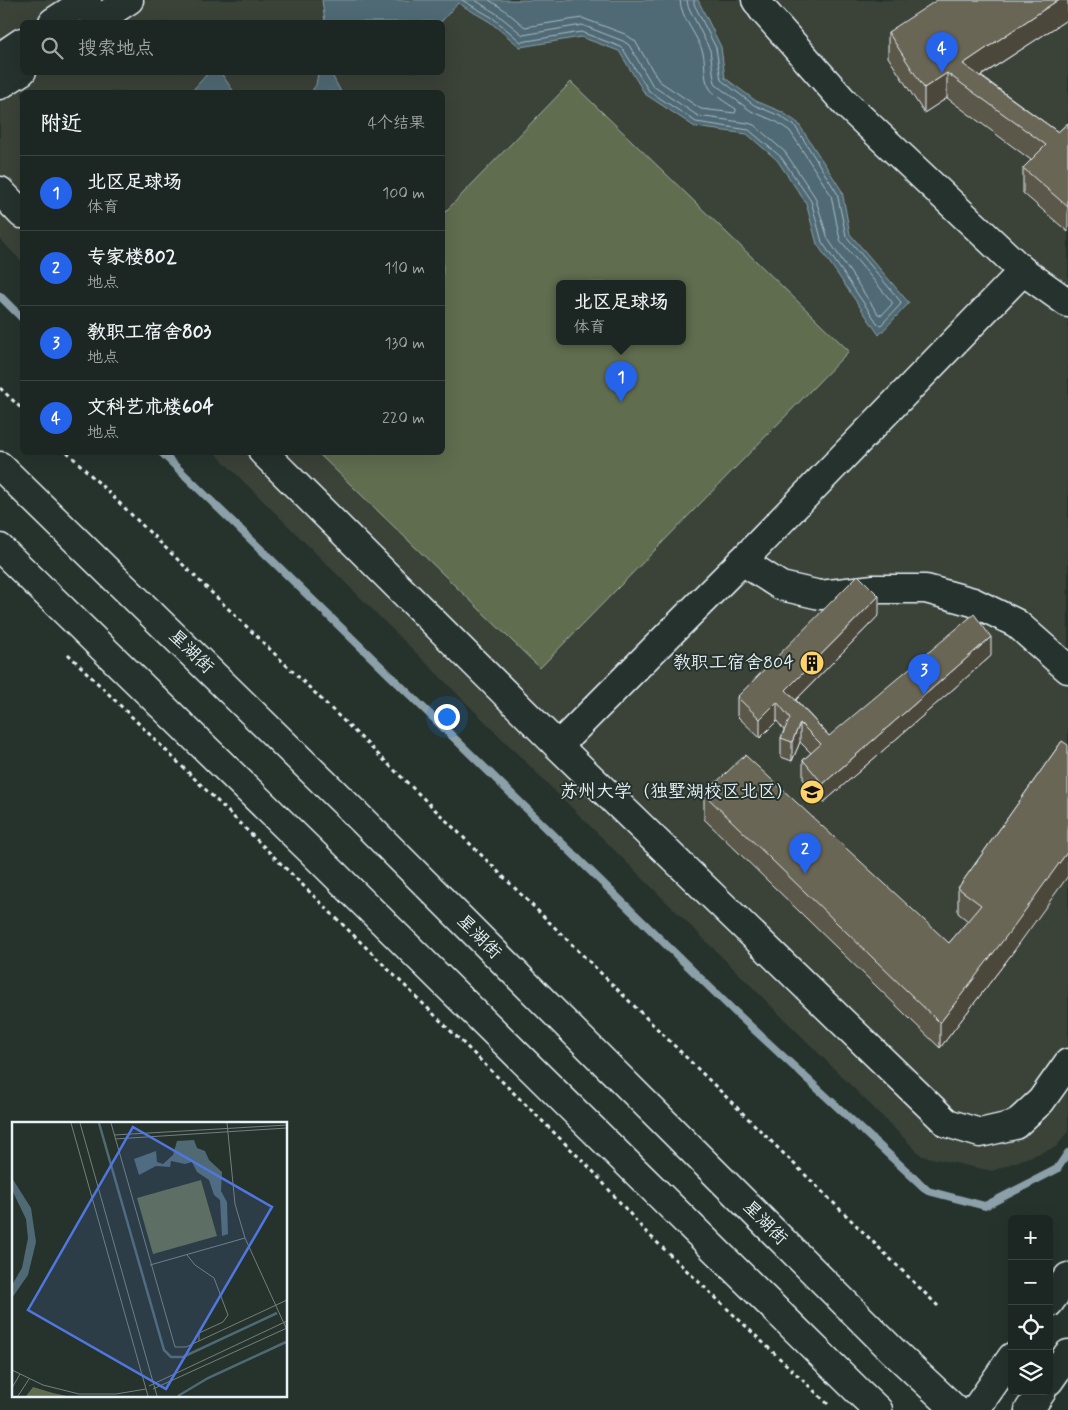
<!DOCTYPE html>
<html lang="zh">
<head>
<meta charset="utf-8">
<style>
  :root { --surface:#1c2622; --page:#252e2a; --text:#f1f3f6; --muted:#a0a5a5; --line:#3a4340; --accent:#2563eb }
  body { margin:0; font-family:Mynerve,"LXGW WenKai TC",sans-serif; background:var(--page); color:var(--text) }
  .controls { position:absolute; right:15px; bottom:15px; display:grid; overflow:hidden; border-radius:8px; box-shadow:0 5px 20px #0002 }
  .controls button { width:45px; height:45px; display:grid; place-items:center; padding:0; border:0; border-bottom:1px solid var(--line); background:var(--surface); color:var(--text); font:25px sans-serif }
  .you { position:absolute; left:446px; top:716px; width:18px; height:18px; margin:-12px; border:4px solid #fff; border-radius:50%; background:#1a73e8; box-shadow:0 0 0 8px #1a73e833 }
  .badge { display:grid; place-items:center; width:32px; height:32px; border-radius:50%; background:var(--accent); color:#fff; font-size:16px; font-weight:700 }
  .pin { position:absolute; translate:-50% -41px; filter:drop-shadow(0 1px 2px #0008) }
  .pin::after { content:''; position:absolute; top:26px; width:18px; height:15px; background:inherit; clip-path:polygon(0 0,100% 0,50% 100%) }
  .popup { position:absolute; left:556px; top:280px; width:130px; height:65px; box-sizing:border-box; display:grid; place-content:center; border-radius:8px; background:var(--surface); filter:drop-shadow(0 1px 4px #0005); font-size:16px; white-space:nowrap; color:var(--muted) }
  .popup b { font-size:19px; color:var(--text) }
  .popup::after { content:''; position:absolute; left:50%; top:100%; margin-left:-10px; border:10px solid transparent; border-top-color:var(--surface) }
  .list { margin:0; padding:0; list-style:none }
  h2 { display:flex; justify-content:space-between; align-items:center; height:65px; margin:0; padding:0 20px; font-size:21px }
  h2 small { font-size:16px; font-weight:400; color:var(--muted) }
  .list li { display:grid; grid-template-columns:32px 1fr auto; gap:15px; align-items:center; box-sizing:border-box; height:75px; padding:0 20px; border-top:1px solid var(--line) }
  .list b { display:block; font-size:19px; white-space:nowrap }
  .list p { margin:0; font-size:16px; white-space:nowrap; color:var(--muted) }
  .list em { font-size:16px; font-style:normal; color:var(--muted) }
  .icon { flex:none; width:28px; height:28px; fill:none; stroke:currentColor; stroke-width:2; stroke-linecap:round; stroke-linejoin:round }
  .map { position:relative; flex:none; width:1068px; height:1410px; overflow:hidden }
  .search { position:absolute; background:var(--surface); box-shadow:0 5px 20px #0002; left:20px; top:20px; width:425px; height:55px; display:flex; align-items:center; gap:12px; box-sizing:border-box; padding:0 18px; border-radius:8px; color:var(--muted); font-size:19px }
  .panel { position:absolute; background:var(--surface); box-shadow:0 5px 20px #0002; left:20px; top:90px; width:425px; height:365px; border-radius:8px }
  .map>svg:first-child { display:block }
</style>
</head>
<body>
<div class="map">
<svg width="1068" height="1410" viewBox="0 0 1068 1410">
  <rect width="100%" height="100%" fill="#26332d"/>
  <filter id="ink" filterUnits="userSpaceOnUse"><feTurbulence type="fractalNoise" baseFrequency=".02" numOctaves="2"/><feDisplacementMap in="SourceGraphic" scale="10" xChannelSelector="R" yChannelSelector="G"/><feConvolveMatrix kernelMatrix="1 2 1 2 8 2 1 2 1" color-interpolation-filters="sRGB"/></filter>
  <g filter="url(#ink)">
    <path fill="#3b4239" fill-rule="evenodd" d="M0,0H1068V1132L1056,1147L992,1171L922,1156L215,453L442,452V92H22V262L0,239ZM22,22H442V72H22ZM560,283H682V341H560Z"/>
    <path fill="#606d4f" stroke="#a4afa4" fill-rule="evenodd" d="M571,82L849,351L540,668L318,453L442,452L443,214ZM560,283H682V341H560Z"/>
    <g fill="#4f6a74" stroke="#8ca0a9">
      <polygon points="322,0 698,0 721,47 725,78 756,101 782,112 798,123 842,191 850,234 909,303 879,335 817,244 806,203 777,160 747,134 695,127 645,94 619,51 581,37 520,47 490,22 458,3 441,22 325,22"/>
      <polygon points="208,73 221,73 234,92 191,92"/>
      <polygon points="318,73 335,73 332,75 341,92 311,92 316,85"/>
    </g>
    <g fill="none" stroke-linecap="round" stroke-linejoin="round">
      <g stroke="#abbbc3" stroke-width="1">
        <polyline points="462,0 493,18 521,42 581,32 621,47 623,49 649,91 696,122 749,130 781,157 811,201 822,242 878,324 881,325 900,305 901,302 846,236 837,193 795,126 780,116 754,105 721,80 716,48 694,4 694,0"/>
        <polyline points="475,0 497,14 523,35 582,25 623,41 629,45 653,86 698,116 748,123 754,125 785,152 815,197 828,239 878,314 882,315 892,304 892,302 840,240 831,195 790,131 777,122 751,111 716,85 714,79 710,50 688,6 687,0"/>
        <path d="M489,0L502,8L525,27L582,18L625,34L635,41L659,81L701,109L735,113L736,111V109C727,103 714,96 709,87C703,77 706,64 703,53C698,35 681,19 680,0"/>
      </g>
      <g stroke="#8ca0a9" stroke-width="8">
        <polyline points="0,296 22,318"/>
        <polyline points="161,452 733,1010 928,1191 985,1206 1057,1169 1068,1153"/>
      </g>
      <defs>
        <g id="minor">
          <polyline points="756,0 763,10 846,104 1023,271 1068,303"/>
          <polyline points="53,22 87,0"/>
          <polyline points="95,22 129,0"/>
          <polyline points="0,57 22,42"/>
          <polyline points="0,85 22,71"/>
          <polyline points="0,191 22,214"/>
          <polyline points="263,452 558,746 947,1123 980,1133 1015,1125 1041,1101 1068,1063"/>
          <polyline points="742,561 781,586 820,595 874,589 926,589 973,602 1016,623 1068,669"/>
          <polyline points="558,746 742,561 1023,271"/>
        </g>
        <g id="major">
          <polyline points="0,466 357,815 893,1351 956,1410"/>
          <polyline points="0,548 312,852 859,1392 878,1410"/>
          <polyline points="1049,1303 1068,1277"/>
          <polyline points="1049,1381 1068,1354"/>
          <polyline points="975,1410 1012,1357"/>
          <polyline points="1029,1410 1042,1391"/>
        </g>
      </defs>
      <use href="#minor" stroke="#e8f1f8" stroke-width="31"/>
      <use href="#major" stroke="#e8f1f8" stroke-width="31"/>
      <g stroke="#e8f1f8" stroke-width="3" stroke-dasharray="4 4" stroke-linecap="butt">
        <polyline points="0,388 22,409"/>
        <polyline points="67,452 457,831 938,1306"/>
        <polyline points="68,654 591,1169 644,1230 828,1404"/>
      </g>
      <use href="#minor" stroke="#26332d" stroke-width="28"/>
      <use href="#major" stroke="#26332d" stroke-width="28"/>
    </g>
    <g fill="#5c5848" stroke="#e8f1f8">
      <polygon points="1068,0 1068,19 981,76 1058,132 1068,123 1068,232 1023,193 1023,168 1031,160 947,98 924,113 888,57 888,32"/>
      <polygon points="879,615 796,700 829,736 991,656 823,803 803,779 803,760 811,753 800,742 792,761 781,757 781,738 784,730 777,721 760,738 737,716 737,697"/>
      <polygon points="1062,741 1011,955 940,1048 704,819 704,794 949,943 968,921 958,913 958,888"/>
    </g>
    <g fill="#4b473b" stroke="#e8f1f8">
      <polygon points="1058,0 1068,0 1068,19 965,86 963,64"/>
      <polygon points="947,73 947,98 924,113 924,88"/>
      <polygon points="879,596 879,615 786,710 786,690"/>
      <polygon points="991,637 991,656 823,803 823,784"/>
      <polygon points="777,702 777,721 760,738 760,719"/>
      <polygon points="800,723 800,742 792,761 792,742"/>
      <polygon points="1068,851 1068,876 1011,955 940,1048 940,1023"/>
    </g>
    <g fill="#6b6654" stroke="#e8f1f8">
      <polygon points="937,0 1058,0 963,64 1058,132 1068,123 1068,207 1023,168 1046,145 947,73 924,88 888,32"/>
      <polygon points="858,575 879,596 786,690 829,736 974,614 991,637 823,784 803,760 821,744 800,723 792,742 781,738 790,718 777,702 760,719 737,697"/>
      <polygon points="1062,741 1068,745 1068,851 1011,930 940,1023 704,794 745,755 949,943 981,905 958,888"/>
    </g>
  </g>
  <defs>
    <symbol id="building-disc" viewBox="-11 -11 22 22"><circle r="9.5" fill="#ffd166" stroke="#26332d"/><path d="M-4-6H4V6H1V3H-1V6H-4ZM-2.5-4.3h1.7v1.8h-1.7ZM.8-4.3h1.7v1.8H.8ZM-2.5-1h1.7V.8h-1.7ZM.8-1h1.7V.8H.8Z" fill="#111"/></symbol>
    <symbol id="university-disc" viewBox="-11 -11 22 22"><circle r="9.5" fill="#ffd166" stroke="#26332d"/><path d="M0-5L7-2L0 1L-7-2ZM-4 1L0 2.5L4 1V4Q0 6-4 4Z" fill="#111"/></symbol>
  </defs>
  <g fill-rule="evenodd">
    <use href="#building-disc" x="798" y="649" width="28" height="28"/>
    <use href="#university-disc" x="798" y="778" width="28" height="28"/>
  </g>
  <g text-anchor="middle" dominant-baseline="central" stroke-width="4" stroke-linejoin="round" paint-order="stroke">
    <g font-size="18" fill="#e8f1f8" stroke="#26332d">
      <text transform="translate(191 652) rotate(44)">星湖街</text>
      <text transform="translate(479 937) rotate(45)">星湖街</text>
      <text transform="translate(765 1223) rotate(45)">星湖街</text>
    </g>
    <g font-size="18" fill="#e8f1f8" stroke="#26332d" text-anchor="end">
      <text x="794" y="663">教职工宿舍804</text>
      <text x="794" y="792">苏州大学（独墅湖校区北区）</text>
    </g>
  </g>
  <g transform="translate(12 1122)">
    <rect width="275" height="275" fill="#26332d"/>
    <path d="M189,58L205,114L141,132L125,76ZM21,265L41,271L55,274H14Z" fill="#606d4f"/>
    <path d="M182,18L185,26L193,29L197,38L210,50L209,69L215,80L216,112L210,114L208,78L202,73L197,58L185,50L180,40L173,42L159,39L158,45L144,44L127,53L122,37L144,29L145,40L151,42L161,33L165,19ZM0,56L19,86L24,120L16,153L0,176V163L10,146L16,116L14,97L0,68Z" fill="#4f6a74"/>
    <path fill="none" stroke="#4f6a74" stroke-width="2.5" d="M87,1L152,228L159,235H171L265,191M166,274L196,256L274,220"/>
    <path fill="none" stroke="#747f7e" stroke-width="1" d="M59,1L136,274M68,1L145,274M99,1L163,225H174L275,178M215,1L223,82L233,116L275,208M102,13L275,3M103,17L275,6M175,133L183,143L202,156L216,193L211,200L187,211V219M138,143L233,116M0,248L31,263L67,272H104L134,267M137,264L275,199M0,266L8,252M141,267L275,206M6,274L17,257"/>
    <path fill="#5077e0" fill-opacity="0.15" stroke="#5077e0" stroke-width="2.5" d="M121,5L260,85L154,267L16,188Z"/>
    <rect width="275" height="275" fill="none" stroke="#e8f1f8" stroke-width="2.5"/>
  </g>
</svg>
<div class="controls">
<button>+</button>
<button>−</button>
<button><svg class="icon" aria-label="locate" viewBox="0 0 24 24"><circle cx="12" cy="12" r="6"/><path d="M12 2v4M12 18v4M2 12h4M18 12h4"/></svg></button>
<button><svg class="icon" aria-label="layers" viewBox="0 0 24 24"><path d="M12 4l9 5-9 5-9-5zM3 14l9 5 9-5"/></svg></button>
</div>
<div class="you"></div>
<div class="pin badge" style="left:621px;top:402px">1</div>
<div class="popup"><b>北区足球场</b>体育</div>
<div class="pin badge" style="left:805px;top:874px">2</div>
<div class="pin badge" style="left:924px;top:695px">3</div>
<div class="pin badge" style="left:942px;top:73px">4</div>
<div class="search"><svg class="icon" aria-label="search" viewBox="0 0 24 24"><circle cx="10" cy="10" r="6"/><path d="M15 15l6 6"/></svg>搜索地点</div>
<section class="panel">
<h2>附近<small>4个结果</small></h2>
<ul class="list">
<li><span class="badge">1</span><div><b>北区足球场</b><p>体育</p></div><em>100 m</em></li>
<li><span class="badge">2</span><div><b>专家楼802</b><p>地点</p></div><em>110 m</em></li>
<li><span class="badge">3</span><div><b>教职工宿舍803</b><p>地点</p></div><em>130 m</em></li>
<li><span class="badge">4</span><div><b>文科艺术楼604</b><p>地点</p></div><em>220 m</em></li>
</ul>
</section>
</div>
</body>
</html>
